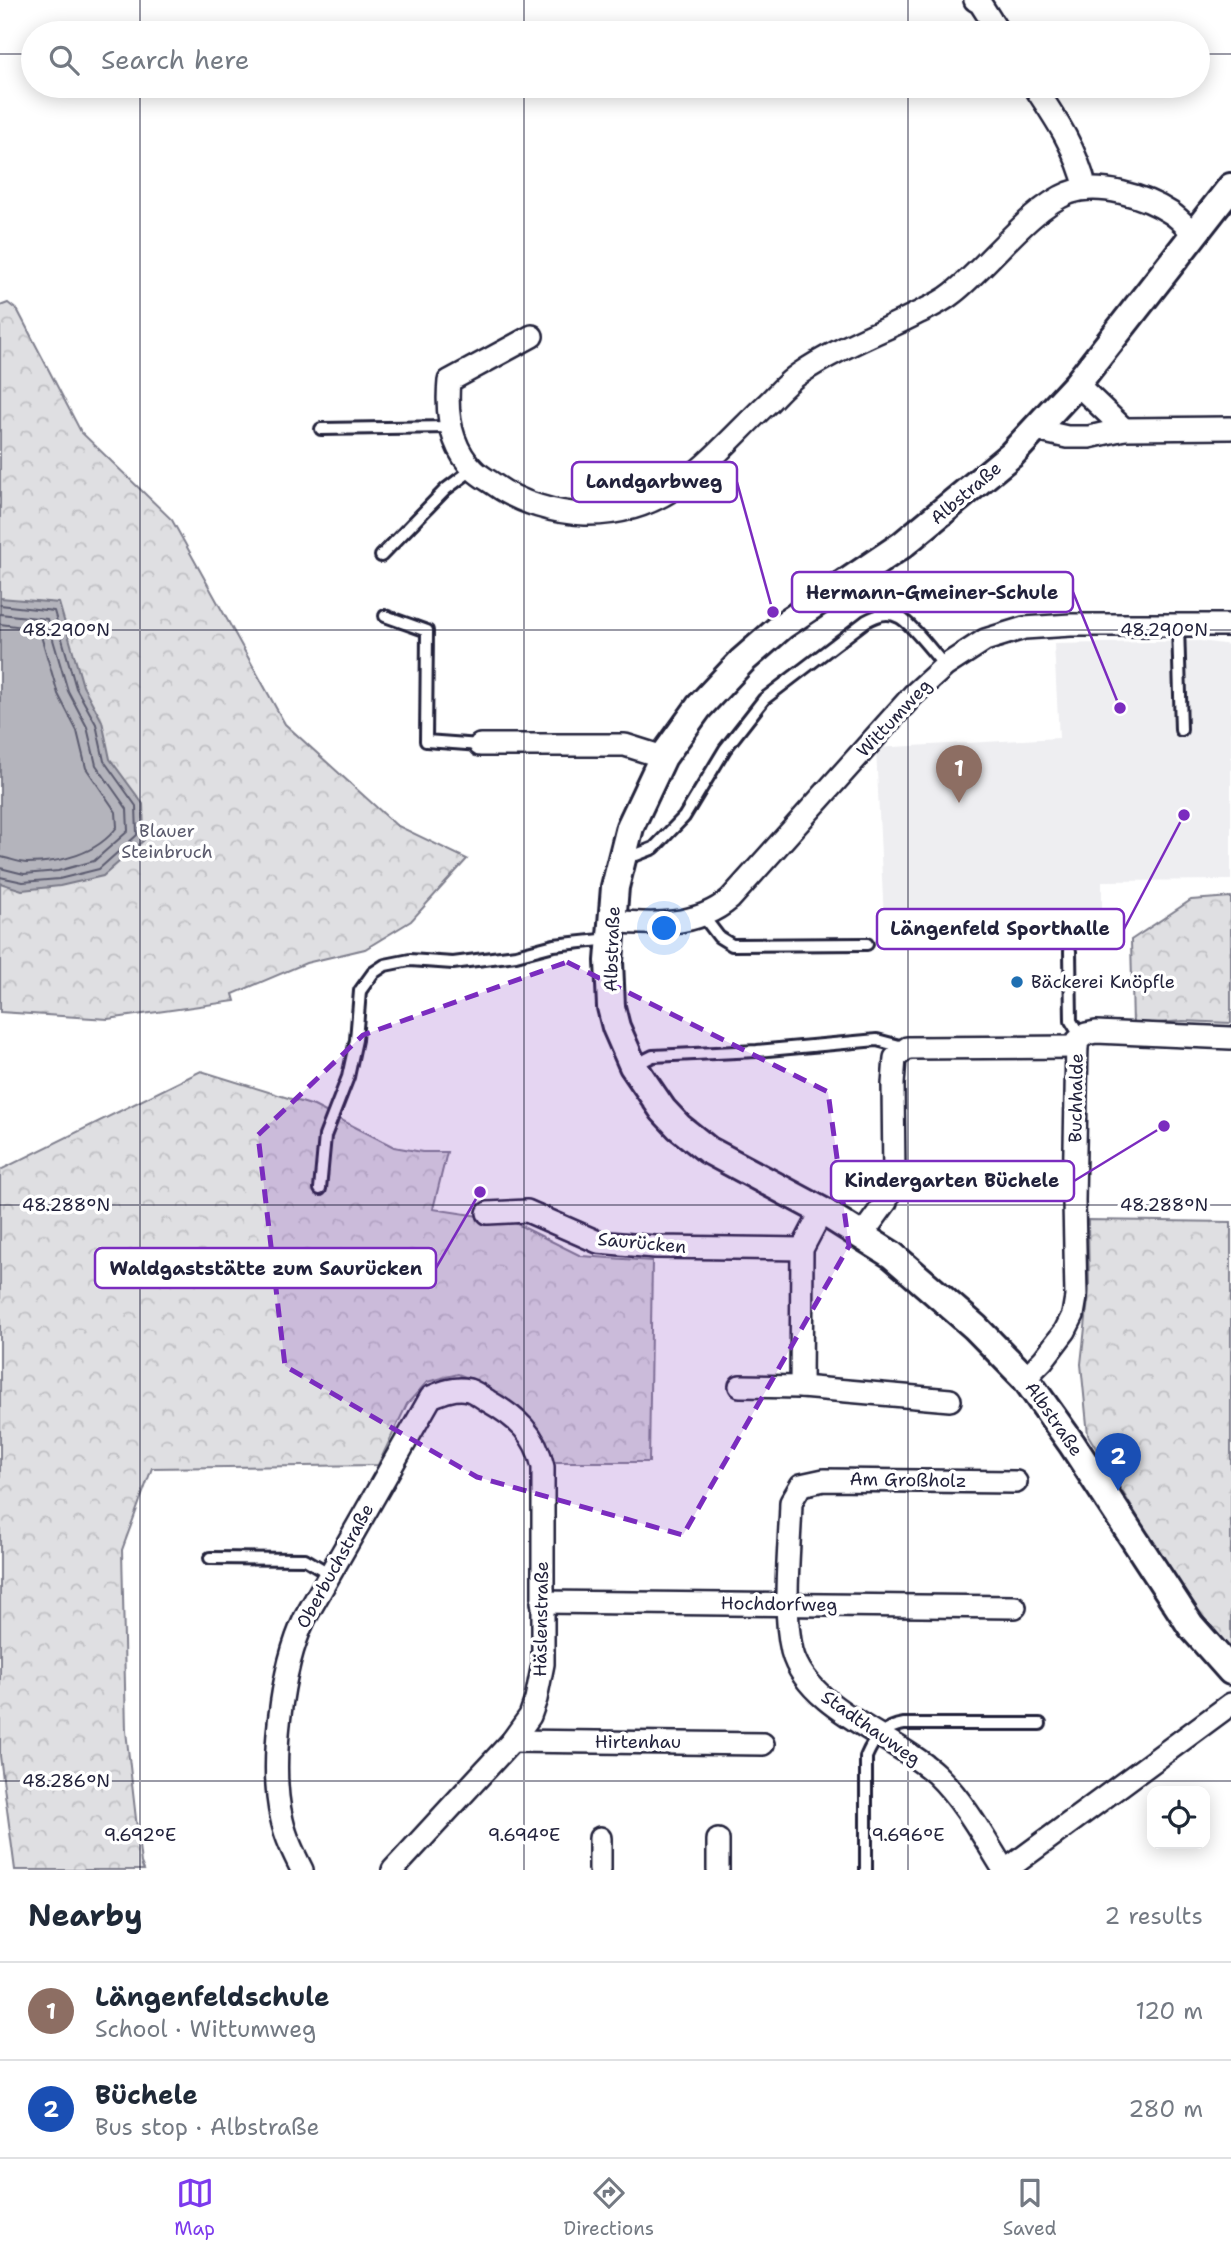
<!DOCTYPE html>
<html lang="en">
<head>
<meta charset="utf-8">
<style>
  :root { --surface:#fff; --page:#f2f2f3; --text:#1f2937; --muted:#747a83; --line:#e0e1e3; --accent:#7c3aed }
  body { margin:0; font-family:"Shantell Sans",sans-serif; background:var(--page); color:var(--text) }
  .controls { position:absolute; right:21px; bottom:21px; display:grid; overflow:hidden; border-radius:14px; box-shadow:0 4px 18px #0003 }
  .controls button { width:63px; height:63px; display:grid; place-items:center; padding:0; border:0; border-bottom:2px solid var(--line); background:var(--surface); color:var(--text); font:35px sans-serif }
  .you { position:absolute; left:665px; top:929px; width:24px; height:24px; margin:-18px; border:5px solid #fff; border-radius:50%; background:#1a73e8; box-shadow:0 0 0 10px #1a73e833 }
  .badge { display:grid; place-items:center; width:46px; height:46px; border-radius:50%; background:var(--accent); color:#fff; font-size:23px; font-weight:700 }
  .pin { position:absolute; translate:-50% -58px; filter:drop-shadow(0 2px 4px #0008) }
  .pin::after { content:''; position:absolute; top:37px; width:24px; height:21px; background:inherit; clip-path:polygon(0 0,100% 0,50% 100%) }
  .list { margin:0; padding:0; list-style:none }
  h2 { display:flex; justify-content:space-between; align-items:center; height:91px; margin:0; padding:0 28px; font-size:30px }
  h2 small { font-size:23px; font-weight:400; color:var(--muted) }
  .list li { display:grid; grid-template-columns:46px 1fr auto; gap:21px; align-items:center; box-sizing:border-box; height:98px; padding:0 28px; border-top:2px solid var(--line) }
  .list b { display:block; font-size:26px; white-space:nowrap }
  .list p { margin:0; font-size:23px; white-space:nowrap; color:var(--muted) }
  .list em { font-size:23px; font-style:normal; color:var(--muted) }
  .icon { flex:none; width:38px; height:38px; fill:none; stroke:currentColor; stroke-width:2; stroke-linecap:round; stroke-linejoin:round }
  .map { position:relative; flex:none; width:1231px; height:1870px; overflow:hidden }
  .search { position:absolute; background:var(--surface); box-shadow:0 4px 18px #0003; left:21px; right:21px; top:21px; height:77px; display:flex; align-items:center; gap:18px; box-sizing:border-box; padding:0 24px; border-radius:38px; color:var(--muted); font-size:26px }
  .sheet { height:287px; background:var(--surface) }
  nav { display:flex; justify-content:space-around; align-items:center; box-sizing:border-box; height:98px; border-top:2px solid var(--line); background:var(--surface); font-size:19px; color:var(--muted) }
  nav a { display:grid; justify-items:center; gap:4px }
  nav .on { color:var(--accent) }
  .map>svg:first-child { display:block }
</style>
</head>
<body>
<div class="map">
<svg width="1231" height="1870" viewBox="0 0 1231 1870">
  <defs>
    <pattern id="forest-crowns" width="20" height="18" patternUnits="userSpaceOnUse" patternTransform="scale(1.75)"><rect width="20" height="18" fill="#dfdfe2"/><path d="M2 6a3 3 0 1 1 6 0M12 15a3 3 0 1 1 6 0" fill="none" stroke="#bfbfc3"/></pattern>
  </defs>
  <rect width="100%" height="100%" fill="#fff"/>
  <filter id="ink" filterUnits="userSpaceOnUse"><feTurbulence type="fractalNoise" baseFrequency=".0143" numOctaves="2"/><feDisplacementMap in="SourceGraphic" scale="14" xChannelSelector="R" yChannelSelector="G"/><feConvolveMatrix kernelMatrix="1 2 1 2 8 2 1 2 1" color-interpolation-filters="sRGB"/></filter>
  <g filter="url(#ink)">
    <polygon fill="#eeeef1" points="1200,641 1231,645 1231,880 1102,881 1102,938 885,943 876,748 1059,738 1054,644"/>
    <g fill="url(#forest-crowns)" stroke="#80808e" stroke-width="2">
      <polygon points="8,303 18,311 81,432 172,520 285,724 396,825 467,859 411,921 365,949 306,963 233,994 235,1001 108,1019 0,1012 0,306"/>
      <polygon points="1231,897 1231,1023 1183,1021 1133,1025 1131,940 1191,900"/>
      <polygon points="201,1071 314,1106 394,1147 422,1152 447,1152 433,1209 511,1221 581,1256 652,1261 649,1462 553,1462 539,1428 517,1407 476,1381 458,1374 427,1382 407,1404 378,1465 152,1468 122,1550 126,1731 141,1863 144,1870 15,1870 0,1756 0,1170"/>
      <polygon points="1088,1220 1231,1222 1231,1655 1201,1621 1088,1435 1081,1364 1089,1291"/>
    </g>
    <polygon fill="#b4b4bc" stroke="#7a7a88" stroke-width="2" points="0,598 59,603 83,686 102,721 110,759 143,804 144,840 103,876 60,886 22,890 0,883"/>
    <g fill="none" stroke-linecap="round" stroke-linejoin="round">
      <g stroke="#5c5c6f" stroke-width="2">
        <polyline points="0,605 54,611 76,688 96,724 104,761 136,806 137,835 99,869 59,879 23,882 0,877"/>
        <polyline points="0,614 47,619 68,691 87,727 96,765 127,809 128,831 94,861 58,871 24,874 0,868"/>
        <path d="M0,624L39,629L58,694L77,731L86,768L116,812L117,827C97,854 60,863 27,863C18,863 9,858 0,857"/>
      </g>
      <defs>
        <g id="service">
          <polyline points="321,429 450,427"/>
          <polyline points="381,556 446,489 473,469"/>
          <polyline points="385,616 427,631 426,741 480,745"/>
          <polyline points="1178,625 1181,730"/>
          <path d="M623,852L636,855L654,848L684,817L725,749L764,699L866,621C877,615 887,611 899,617C910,622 935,655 945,666"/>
          <polyline points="703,916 719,937 732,945 867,944"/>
          <polyline points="1070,951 1071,1021 1081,1037"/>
          <polyline points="633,1066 653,1056 757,1051 877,1040 907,1048"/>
          <polyline points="320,1189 325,1136 348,1077 356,1040 360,991 373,973 385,965 410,960 453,963 516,955 554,945 610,939"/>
          <polyline points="210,1558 305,1559 330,1574"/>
          <path d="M866,1870V1757C874,1738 884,1727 904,1724H1040"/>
        </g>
        <g id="minor">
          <polyline points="975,0 980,3 999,33"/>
          <path d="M1034,86C1056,119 1077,150 1086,189"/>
          <path d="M532,336L449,381C446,412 450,446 474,470C480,476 488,480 495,485C520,503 555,513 585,514C671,516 711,456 768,403C778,393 787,382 799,374C834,350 874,335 912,316C926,309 941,303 953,293C989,265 1029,209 1069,193C1099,182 1145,196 1171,213C1179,218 1187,227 1194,234"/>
          <polyline points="1077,384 1124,429"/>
          <polyline points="1036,430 1067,437 1089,437 1124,429 1231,428"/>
          <polyline points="480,745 625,745 663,757"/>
          <path d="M611,921C652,925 697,927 730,899L913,695L945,666L985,640L1024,628L1071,625H1231"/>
          <polyline points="488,1213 527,1211 598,1242 655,1247 802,1249"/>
          <polyline points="862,1235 886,1202 894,1175 893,1084 895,1058 907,1048 1077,1047"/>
          <polyline points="1025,1378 1043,1360 1065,1331 1073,1315 1076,1297 1074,1201 1077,1041 1086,1034 1096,1032 1231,1038"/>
          <polyline points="740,1386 801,1387 950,1400"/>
          <polyline points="801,1387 802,1249 822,1211"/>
          <polyline points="542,1602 1015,1607"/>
          <polyline points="512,1741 763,1744"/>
          <path d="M302,1870C294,1854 286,1838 282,1820C269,1767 281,1667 305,1618L431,1397C443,1392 455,1387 469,1390C475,1392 482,1397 488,1401C516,1417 536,1434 543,1467V1664L536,1699L530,1716L512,1741L393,1870"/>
          <polyline points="600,1870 600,1838"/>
          <polyline points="718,1870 718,1840"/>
          <path d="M1004,1870C984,1838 964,1801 936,1774C895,1736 807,1709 792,1651C782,1609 790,1546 791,1502L801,1485L824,1480L1016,1482"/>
          <polyline points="1006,1870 1231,1704"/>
        </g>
        <polyline id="tertiary" points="1231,187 1077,384 1012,454 902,545 782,626 742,661 699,707 663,757 630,827 615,887 609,961 611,1007 616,1027 633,1066 663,1110 679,1127 708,1150 822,1211 892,1255 975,1327 1025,1378 1072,1444 1191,1626 1231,1671"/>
      </defs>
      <use href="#service" stroke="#22223b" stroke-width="16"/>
      <use href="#minor" stroke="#22223b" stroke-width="26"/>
      <use href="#tertiary" stroke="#22223b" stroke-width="32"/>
      <use href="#service" stroke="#fff" stroke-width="10"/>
      <use href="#minor" stroke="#fff" stroke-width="21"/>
      <use href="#tertiary" stroke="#fff" stroke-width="26"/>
    </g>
  </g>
  <path fill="#7b2cbf" fill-opacity="0.2" stroke="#7b2cbf" stroke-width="5" stroke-dasharray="14 9" stroke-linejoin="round" d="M567,962L828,1092L849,1246L683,1535L477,1477L285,1366L258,1135L363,1035Z"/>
  <path fill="none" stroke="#22223b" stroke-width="2" stroke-opacity="0.45" d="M140,0V33M524,0V33M908,0V33M0,54H33M1198,54H1231M140,86V1870M524,86V1870M908,86V1870M0,630H1231M0,1205H1231M0,1781H1231"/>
  <circle fill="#1f6fb2" stroke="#fff" stroke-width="2.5" cx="1017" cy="982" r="7"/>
  <g text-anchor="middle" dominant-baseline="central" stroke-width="7" stroke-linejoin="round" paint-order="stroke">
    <g font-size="18" fill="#22223b" stroke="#fff">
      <text transform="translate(966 493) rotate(-40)">Albstraße</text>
      <text transform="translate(894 718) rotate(-47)">Wittumweg</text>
      <text transform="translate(612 949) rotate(-88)">Albstraße</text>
      <text transform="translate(1076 1098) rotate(-89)">Buchhalde</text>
      <text transform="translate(642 1243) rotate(5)">Saurücken</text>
      <text transform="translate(1054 1419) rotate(55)">Albstraße</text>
      <text transform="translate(908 1480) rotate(1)">Am Großholz</text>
      <text transform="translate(335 1566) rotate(-61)">Oberbuchstraße</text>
      <text transform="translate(779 1604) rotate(1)">Hochdorfweg</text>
      <text transform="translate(541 1619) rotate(-89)">Häslenstraße</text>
      <text transform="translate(871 1728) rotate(35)">Stadthauweg</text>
      <text x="638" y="1742">Hirtenhau</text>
    </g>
    <g font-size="18" fill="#5b5b6d" stroke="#fff">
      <text x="167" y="831">Blauer<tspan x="167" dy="21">Steinbruch</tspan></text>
    </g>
    <g font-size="18" fill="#22223b" stroke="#fff" text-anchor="start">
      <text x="1031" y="982">Bäckerei Knöpfle</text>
    </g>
  </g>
  <g font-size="18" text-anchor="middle" fill="#22223b" stroke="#fff" stroke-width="7" stroke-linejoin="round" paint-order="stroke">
    <text x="66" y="636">48.290°N</text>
    <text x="1164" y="636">48.290°N</text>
    <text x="66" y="1211">48.288°N</text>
    <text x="1164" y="1211">48.288°N</text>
    <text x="66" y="1787">48.286°N</text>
    <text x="140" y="1841">9.692°E</text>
    <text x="524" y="1841">9.694°E</text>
    <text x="908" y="1841">9.696°E</text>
  </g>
  <path fill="none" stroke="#7b2cbf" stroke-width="2.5" d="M773 612L737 482M1120 708L1073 592M1184 815L1124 929M1164 1126L1074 1181M480 1192L436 1268"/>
  <g fill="#7b2cbf" stroke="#fff" stroke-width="2.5">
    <circle cx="773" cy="612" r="7"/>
    <circle cx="1120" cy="708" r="7"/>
    <circle cx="1184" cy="815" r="7"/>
    <circle cx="1164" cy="1126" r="7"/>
    <circle cx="480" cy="1192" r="7"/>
  </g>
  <g fill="#fff" stroke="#7b2cbf" stroke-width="2.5">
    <rect x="572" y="462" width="165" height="40" rx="7"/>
    <rect x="792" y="572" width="281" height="40" rx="7"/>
    <rect x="877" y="909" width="247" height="40" rx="7"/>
    <rect x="831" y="1161" width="243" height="40" rx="7"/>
    <rect x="95" y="1248" width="341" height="40" rx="7"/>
  </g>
  <g font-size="19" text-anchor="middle" font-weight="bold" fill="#22223b">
    <text x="654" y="488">Landgarbweg</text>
    <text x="932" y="599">Hermann-Gmeiner-Schule</text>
    <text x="1000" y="935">Längenfeld Sporthalle</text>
    <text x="952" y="1187">Kindergarten Büchele</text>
    <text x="266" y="1275">Waldgaststätte zum Saurücken</text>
  </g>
</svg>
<div class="controls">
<button><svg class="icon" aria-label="locate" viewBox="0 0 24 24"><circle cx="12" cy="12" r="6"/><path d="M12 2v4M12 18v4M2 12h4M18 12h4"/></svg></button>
</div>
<div class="you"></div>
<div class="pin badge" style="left:959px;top:803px;background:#8d6e63">1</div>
<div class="pin badge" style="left:1118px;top:1491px;background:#1a4fb4">2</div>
<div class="search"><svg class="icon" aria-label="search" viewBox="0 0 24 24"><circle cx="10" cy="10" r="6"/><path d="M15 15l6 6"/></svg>Search here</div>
</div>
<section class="sheet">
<h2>Nearby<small>2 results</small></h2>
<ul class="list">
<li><span class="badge" style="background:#8d6e63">1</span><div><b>Längenfeldschule</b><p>School · Wittumweg</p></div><em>120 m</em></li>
<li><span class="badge" style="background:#1a4fb4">2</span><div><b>Büchele</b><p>Bus stop · Albstraße</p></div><em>280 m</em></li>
</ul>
</section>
<nav>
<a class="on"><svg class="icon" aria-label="map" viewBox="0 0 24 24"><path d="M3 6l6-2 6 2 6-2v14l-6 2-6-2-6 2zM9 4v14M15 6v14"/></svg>Map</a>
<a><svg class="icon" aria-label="directions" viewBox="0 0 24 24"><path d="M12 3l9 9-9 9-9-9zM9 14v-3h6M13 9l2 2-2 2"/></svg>Directions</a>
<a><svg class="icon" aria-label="saved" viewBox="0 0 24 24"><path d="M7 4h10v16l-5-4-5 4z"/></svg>Saved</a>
</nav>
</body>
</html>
